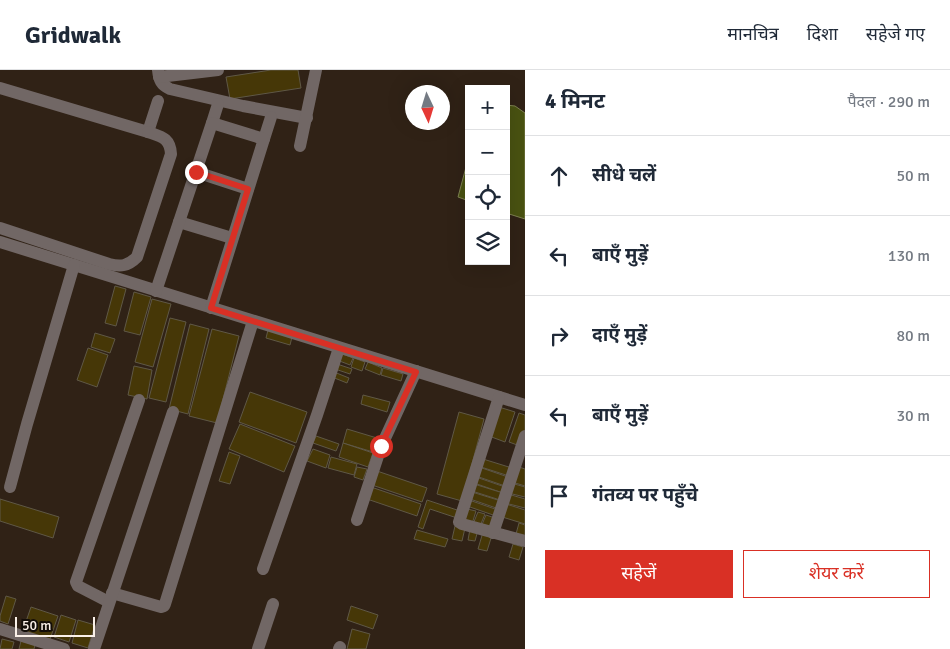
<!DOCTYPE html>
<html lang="hi">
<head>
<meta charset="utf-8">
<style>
  :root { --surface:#fff; --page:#f6f6f7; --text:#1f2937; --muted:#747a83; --line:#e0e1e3; --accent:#d93025 }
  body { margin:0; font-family:Signika,"Noto Sans Devanagari",sans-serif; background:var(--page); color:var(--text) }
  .controls { position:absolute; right:15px; top:15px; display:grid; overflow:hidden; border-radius:0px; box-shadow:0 5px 20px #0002 }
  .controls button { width:45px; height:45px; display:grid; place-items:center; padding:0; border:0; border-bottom:1px solid var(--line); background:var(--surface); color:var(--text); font:25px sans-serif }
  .compass { position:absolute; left:405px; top:15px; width:45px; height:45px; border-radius:50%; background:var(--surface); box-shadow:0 5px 20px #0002; rotate:176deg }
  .scale { position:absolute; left:15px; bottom:12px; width:80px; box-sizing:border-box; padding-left:5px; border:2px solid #faf0e8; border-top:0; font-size:14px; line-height:18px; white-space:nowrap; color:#faf0e8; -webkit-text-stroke:4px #130d08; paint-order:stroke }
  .stop { position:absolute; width:15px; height:15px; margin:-11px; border:4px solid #d93025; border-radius:50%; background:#fff }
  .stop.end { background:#d93025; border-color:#fff; box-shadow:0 1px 5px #0008 }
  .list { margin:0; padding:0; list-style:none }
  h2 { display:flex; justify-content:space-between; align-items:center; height:65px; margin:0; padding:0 20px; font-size:21px }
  h2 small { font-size:16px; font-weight:400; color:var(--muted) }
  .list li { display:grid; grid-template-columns:32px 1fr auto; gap:15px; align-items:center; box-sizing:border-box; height:80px; padding:0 20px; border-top:1px solid var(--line) }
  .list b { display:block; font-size:19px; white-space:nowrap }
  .list em { font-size:16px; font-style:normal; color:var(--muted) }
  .actions { display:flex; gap:10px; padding:15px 20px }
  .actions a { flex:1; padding:11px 0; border:1px solid var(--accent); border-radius:0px; text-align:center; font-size:18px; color:var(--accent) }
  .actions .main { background:var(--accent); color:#fff }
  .icon { flex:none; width:28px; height:28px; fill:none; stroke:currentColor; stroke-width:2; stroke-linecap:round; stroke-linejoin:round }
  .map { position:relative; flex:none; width:525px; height:579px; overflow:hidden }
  header { display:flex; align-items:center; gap:30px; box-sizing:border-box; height:70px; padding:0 25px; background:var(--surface); border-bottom:1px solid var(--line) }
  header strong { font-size:24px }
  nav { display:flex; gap:28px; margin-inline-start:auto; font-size:18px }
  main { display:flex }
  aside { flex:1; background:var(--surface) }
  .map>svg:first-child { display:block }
</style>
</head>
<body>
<header>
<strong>Gridwalk</strong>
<nav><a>मानचित्र</a><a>दिशा</a><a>सहेजे गए</a></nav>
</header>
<main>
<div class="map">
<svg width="525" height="579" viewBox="0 0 525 579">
  <rect width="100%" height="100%" fill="#302216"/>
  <g fill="#495211" stroke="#7e8152">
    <polygon points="506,35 515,36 525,43 525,149 506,143"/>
    <polygon points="469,86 469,131 458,127"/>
  </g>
  <g fill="#463707" stroke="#5f5846">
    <polygon points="271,0 298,0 301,18 230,29 226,7"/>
    <polygon points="115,216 126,219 116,256 105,253"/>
    <polygon points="134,222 151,227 140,265 124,261"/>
    <polygon points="152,229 171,234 153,297 135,292"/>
    <polygon points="170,248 186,252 166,332 149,328"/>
    <polygon points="190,254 209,259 188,344 169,339"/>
    <polygon points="212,259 239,266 217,353 189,346"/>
    <polygon points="268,260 292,267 290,275 266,268"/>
    <polygon points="95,263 115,269 110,283 91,277"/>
    <polygon points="88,278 108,285 97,317 77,310"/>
    <polygon points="340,283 353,288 350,295 337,290"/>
    <polygon points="354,288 365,292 362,301 351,297"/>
    <polygon points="368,292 382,298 380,305 365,299"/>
    <polygon points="337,294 352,299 350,304 335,299"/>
    <polygon points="134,296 152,300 147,329 128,325"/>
    <polygon points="383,298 403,304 401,311 381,305"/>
    <polygon points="334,302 349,308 347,313 332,307"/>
    <polygon points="250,322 307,342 296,373 239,352"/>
    <polygon points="363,325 390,332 387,342 361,334"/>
    <polygon points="499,337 515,342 505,372 489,366"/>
    <polygon points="459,342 484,349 462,431 437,424"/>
    <polygon points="519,343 525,345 525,361 520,376 509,372"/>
    <polygon points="240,354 295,376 284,402 229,379"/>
    <polygon points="347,359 377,368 373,382 343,373"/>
    <polygon points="316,366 339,374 336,381 313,373"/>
    <polygon points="343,373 373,383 368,397 339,387"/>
    <polygon points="313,379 330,385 326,398 307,391"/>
    <polygon points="229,382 240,386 230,414 219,411"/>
    <polygon points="331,387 357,394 354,405 328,398"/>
    <polygon points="483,389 512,398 509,406 481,397"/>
    <polygon points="516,396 525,399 525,416 512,412"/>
    <polygon points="357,397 367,399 363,410 354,407"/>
    <polygon points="479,397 508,407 505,416 476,406"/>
    <polygon points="377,401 427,418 422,432 372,415"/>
    <polygon points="476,407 505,417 503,423 474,413"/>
    <polygon points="511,413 525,417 525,427 508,423"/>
    <polygon points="474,414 503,423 500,430 472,421"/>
    <polygon points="371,417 421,434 417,446 367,429"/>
    <polygon points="472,422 501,431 499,439 470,429"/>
    <polygon points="508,424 525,429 525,438 505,433"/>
    <polygon points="0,429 59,447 53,468 0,451"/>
    <polygon points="427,430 460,441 457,448 430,439 423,459 418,457"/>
    <polygon points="469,430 498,440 496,446 467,436"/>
    <polygon points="503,433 525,440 525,454 499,446"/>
    <polygon points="467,439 476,441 472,454 463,451"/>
    <polygon points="478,442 485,444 480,456 473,454"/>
    <polygon points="486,445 495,448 491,460 481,457"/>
    <polygon points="519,453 525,455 525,467 516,464"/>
    <polygon points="455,456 465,458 462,471 452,469"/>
    <polygon points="470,459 478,460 475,471 468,470"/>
    <polygon points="417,460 448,469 445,477 414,469"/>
    <polygon points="483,462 492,465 487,481 478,479"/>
    <polygon points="513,474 523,477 519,490 509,487"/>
    <polygon points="6,526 16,529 8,554 0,551 0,546"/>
    <polygon points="351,536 378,545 373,559 347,550"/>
    <polygon points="31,537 58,546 49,572 22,563"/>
    <polygon points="61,545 76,550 69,572 54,567"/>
    <polygon points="78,550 95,555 88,578 72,573"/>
    <polygon points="352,559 370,564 366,579 347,579"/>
    <polygon points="2,569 14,572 12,579 0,579"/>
    <polygon points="21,571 35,575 34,579 19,579"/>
  </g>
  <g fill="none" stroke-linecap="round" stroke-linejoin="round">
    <g stroke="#716765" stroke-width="12">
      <path d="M158,0C159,10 161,15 170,19L243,36L307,48"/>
      <polyline points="159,7 218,0"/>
      <polyline points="0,18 148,62 158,31"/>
      <polyline points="212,53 218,34"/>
      <polyline points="264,69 271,47"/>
      <polyline points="300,76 316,0"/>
      <polyline points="196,102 248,119"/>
      <polyline points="179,152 232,168"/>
      <path d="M0,158L109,194C121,197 128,196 137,187L171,84C170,68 162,67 148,62"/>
      <polyline points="0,172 525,335"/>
      <polyline points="156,221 212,53 264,69 211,238"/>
      <polyline points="499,327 459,452 462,454 525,471"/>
      <polyline points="10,417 27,354 74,195"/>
      <polyline points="357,450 381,377 416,301"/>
      <polyline points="493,463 525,366"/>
      <polyline points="263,499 317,345 339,278"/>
      <polyline points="112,523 161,537 164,536 165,534 253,251"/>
      <polyline points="109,532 78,516 76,512 139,330"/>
      <polyline points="0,559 64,579"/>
      <polyline points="94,579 173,342"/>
      <polyline points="258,579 273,534"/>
      <polyline points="339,579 340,577"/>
    </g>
  </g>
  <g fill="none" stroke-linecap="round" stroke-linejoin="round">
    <polyline stroke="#d93025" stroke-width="6" points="196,102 248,119 211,238 416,302 381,376"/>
  </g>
</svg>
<div class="controls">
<button>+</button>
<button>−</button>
<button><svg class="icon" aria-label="locate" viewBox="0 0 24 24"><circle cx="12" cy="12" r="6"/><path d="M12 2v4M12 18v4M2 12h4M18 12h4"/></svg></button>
<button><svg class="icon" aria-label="layers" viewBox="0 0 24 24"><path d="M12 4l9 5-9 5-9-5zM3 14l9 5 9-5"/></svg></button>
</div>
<svg class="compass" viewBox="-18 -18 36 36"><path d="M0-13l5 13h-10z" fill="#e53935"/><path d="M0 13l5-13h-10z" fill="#747a83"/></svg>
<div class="scale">50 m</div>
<div class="stop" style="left:381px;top:376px"></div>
<div class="stop end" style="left:196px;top:102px"></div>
</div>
<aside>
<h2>4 मिनट<small>पैदल · 290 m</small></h2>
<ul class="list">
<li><svg class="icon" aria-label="ahead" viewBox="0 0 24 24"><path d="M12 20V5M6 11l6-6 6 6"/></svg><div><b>सीधे चलें</b></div><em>50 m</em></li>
<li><svg class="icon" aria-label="left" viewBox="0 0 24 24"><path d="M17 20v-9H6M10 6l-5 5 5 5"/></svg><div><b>बाएँ मुड़ें</b></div><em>130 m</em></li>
<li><svg class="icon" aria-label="right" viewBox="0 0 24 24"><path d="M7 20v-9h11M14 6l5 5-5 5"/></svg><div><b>दाएँ मुड़ें</b></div><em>80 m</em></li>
<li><svg class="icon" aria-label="left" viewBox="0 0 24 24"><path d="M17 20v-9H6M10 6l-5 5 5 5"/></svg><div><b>बाएँ मुड़ें</b></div><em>30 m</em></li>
<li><svg class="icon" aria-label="arrive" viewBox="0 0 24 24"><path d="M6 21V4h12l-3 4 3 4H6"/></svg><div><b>गंतव्य पर पहुँचे</b></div></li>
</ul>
<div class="actions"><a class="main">सहेजें</a><a>शेयर करें</a></div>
</aside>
</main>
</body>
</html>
